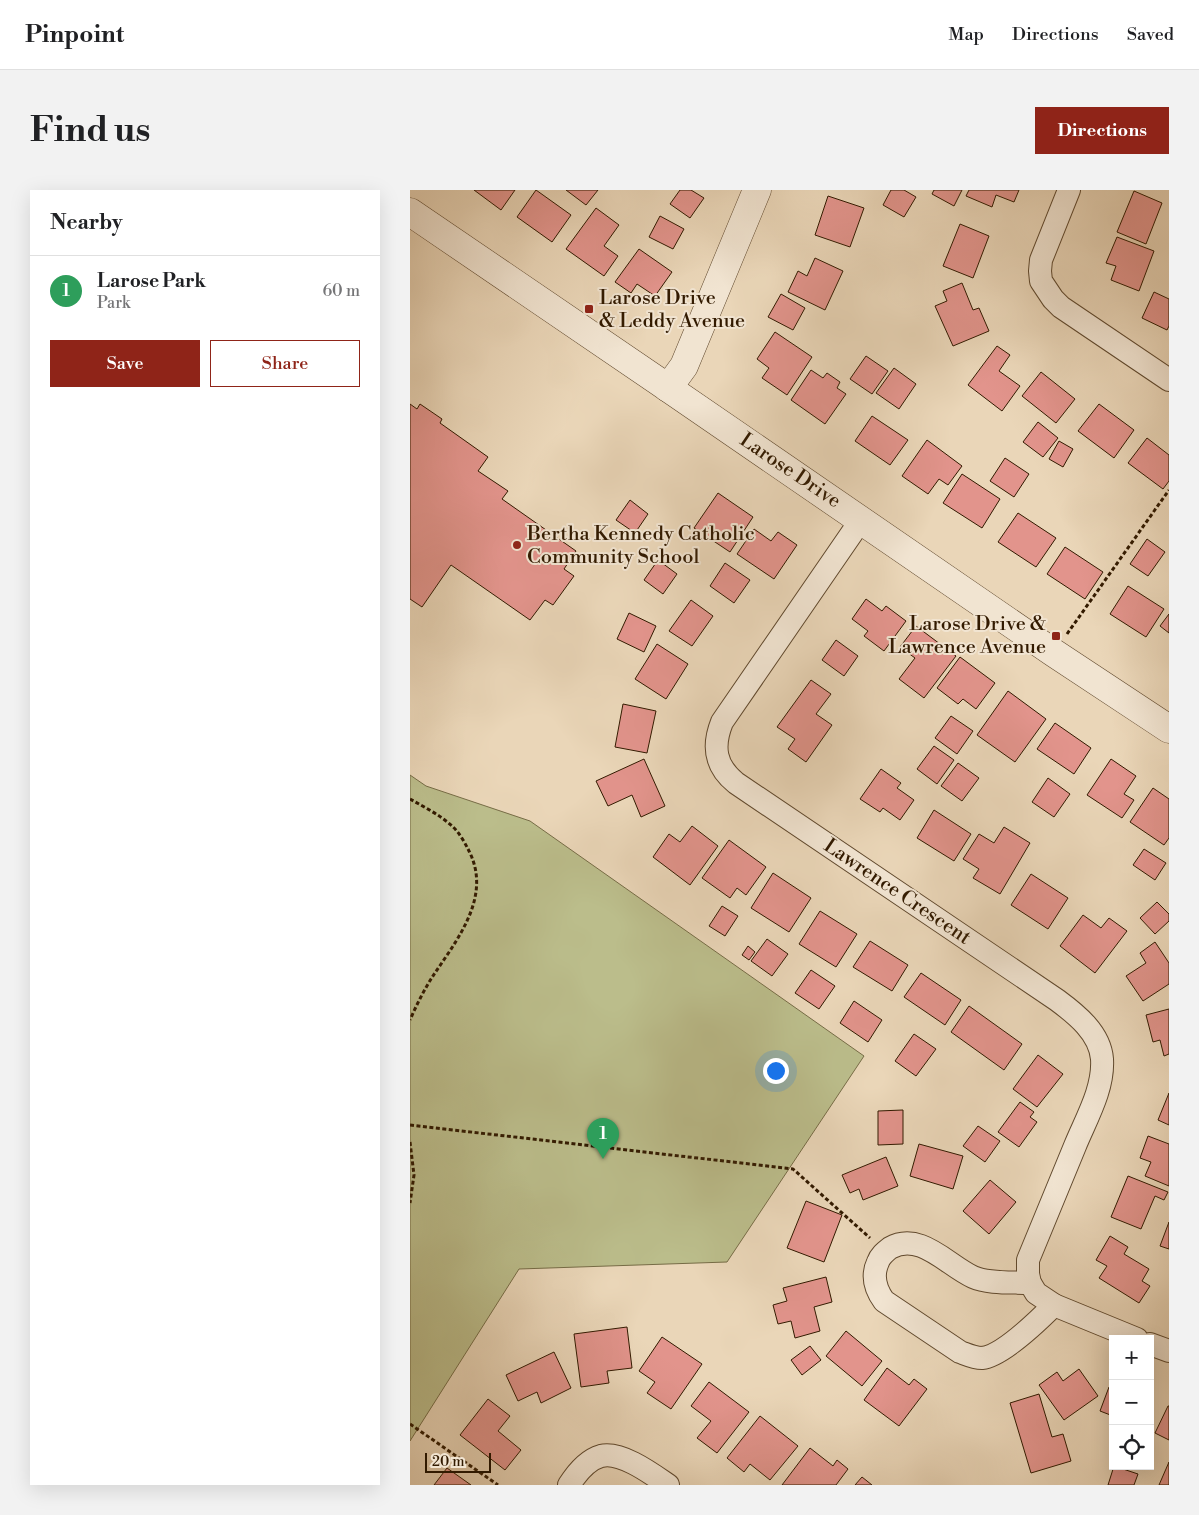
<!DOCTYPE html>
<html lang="en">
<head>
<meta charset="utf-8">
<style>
  :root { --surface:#fff; --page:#f2f2f2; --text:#202124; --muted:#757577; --line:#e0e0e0; --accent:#8f2418 }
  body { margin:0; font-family:"Libre Bodoni",serif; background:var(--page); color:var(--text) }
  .controls { position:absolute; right:15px; bottom:15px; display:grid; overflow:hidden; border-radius:0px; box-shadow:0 5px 20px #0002 }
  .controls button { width:45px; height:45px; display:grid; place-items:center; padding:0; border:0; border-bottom:1px solid var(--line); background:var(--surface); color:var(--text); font:25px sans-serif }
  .scale { position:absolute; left:15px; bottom:12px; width:66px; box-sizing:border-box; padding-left:5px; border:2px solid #321a00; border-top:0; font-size:14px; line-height:18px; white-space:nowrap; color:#321a00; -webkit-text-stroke:4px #f1e4d1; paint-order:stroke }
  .you { position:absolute; left:365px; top:880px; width:18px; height:18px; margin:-12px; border:4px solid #fff; border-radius:50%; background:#1a73e8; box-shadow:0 0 0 8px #1a73e833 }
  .badge { display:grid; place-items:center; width:32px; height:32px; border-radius:50%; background:var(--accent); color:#fff; font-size:16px; font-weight:700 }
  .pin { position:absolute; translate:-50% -41px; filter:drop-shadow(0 1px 2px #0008) }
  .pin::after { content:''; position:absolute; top:26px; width:18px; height:15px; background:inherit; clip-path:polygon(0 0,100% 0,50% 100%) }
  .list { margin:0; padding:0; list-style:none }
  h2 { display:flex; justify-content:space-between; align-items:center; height:65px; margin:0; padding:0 20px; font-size:21px }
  h2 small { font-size:16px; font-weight:400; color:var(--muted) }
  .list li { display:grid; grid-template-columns:32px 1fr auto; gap:15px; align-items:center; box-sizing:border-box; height:70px; padding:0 20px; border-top:1px solid var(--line) }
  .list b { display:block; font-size:19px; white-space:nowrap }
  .list p { margin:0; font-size:16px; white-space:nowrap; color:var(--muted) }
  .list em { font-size:16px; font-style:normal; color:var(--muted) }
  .actions { display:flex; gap:10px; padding:15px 20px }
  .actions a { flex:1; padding:11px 0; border:1px solid var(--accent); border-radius:0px; text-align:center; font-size:18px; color:var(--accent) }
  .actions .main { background:var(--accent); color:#fff }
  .icon { flex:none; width:28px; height:28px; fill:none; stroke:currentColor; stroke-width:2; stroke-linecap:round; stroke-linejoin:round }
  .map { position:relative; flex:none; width:759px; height:1295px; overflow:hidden; border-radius:0px }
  header { display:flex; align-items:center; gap:30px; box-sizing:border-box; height:70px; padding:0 25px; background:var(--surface); border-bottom:1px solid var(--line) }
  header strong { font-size:24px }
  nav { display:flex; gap:28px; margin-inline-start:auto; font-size:18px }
  .intro { display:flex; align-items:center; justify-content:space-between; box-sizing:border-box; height:120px; padding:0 30px }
  h1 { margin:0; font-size:35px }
  .button { padding:12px 22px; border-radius:0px; background:var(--accent); color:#fff; font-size:18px; font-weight:700 }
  main { display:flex; gap:30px; padding:0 30px }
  aside { flex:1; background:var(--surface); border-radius:0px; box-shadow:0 5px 20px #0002 }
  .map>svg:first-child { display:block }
</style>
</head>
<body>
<header>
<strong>Pinpoint</strong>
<nav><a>Map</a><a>Directions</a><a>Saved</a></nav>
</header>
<div class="intro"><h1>Find us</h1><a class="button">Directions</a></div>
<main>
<aside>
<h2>Nearby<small></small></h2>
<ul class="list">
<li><span class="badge" style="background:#2e9e5b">1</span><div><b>Larose Park</b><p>Park</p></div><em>60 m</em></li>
</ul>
<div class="actions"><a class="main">Save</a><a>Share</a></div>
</aside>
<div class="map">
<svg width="759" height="1295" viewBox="0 0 759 1295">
  <rect width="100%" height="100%" fill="#ead6b8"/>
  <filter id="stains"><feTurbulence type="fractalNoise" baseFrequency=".004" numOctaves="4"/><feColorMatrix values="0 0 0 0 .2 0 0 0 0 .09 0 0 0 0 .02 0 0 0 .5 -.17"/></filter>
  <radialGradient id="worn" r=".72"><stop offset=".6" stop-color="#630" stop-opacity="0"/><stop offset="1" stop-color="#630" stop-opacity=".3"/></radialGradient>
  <polygon fill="#bbbd8b" stroke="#766c46" points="0,585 16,596 120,631 454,866 317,1072 109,1079 0,1251"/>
  <g fill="#e2948c" stroke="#321a00">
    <polygon points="64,0 105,0 91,20"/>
    <polygon points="126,0 161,25 142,52 107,27"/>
    <polygon points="156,0 188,0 176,15"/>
    <polygon points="270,0 281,0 294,8 280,28 260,14"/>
    <polygon points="481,0 494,0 506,7 494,27 473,15"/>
    <polygon points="524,0 552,0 544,16 522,4"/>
    <polygon points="559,0 609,0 604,12 586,5 582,17 556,6"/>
    <polygon points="724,1 752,13 736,54 707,42"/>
    <polygon points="418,6 454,18 440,57 405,45"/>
    <polygon points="186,18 209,35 194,56 208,66 194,86 156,59"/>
    <polygon points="250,26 274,39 263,59 239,47"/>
    <polygon points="550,34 579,46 563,88 533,76"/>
    <polygon points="707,47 744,61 729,101 701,90 706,76 696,73"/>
    <polygon points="229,59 262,82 245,106 227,94 221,103 205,92"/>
    <polygon points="405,68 433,81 415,120 378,102 388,81 397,86"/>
    <polygon points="552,93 563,120 569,118 579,141 543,156 525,116 537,111 533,101"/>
    <polygon points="744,102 759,109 759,136 757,140 732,128"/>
    <polygon points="371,104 395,118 383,140 358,127"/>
    <polygon points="365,142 402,167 377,205 352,188 359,178 347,169"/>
    <polygon points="587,156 600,165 589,181 610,196 592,221 558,195"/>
    <polygon points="456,166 478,181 462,204 440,189"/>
    <polygon points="484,178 506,194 489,219 466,203"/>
    <polygon points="401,180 413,188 417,183 430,192 427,198 436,204 415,234 381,210"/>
    <polygon points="631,182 665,209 646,233 612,206"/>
    <polygon points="0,214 7,219 10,214 32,229 30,233 78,267 68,281 98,301 92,309 166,361 154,379 164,386 143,415 135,410 120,430 41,375 12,417 0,409"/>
    <polygon points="689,214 724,240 704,268 668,241"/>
    <polygon points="462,226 498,250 480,275 445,251"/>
    <polygon points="628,232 648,248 633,267 613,252"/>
    <polygon points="737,248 759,265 759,291 753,299 718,273"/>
    <polygon points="517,250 552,276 538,295 529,289 518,304 492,286"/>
    <polygon points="649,251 663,259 653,277 639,269"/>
    <polygon points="595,268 619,284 604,307 580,291"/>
    <polygon points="552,284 590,309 572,338 533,313"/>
    <polygon points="308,303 343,327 320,362 284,338"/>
    <polygon points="220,310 238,324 225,343 206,330"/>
    <polygon points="608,323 646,348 626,377 588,352"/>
    <polygon points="344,339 361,351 368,342 387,355 364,389 327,364"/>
    <polygon points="737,349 755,362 738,386 720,374"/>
    <polygon points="655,357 693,382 675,409 637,384"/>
    <polygon points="248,370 267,384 253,404 234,390"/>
    <polygon points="315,373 340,390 324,413 300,396"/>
    <polygon points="718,396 754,419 736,447 700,424"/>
    <polygon points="456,409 472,421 476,416 496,431 474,461 454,446 458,441 442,429"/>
    <polygon points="281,410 303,426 282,456 259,441"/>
    <polygon points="219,423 246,436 234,462 207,449"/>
    <polygon points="759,424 759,443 750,436"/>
    <polygon points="506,436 546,466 514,508 489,489 505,468 490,457"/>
    <polygon points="426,450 448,466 434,486 412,470"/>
    <polygon points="247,454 278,474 256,509 225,489"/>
    <polygon points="550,467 585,493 566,519 553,509 548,514 527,498"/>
    <polygon points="401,490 421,504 406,524 422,535 396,572 378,559 385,549 367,537"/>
    <polygon points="598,501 636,529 605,572 567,545"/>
    <polygon points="213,514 246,521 237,563 205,557"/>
    <polygon points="541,526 563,541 547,564 525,548"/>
    <polygon points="645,533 681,558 664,584 627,559"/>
    <polygon points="524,556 544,570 527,594 507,579"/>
    <polygon points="234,569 255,616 231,627 222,605 198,616 186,591"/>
    <polygon points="701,569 726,586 714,604 724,610 712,628 677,605"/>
    <polygon points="548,573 569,588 552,611 531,596"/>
    <polygon points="471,579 491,593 487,598 504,610 490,630 473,618 470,622 450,609"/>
    <polygon points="638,588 660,604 644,627 622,612"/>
    <polygon points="743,598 759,609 759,648 754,655 720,632"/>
    <polygon points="524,620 561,644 544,671 507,648"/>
    <polygon points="282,636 308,656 280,695 243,667 259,644 270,652"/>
    <polygon points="594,637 620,653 590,704 563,688 569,679 553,669 569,644 584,653"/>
    <polygon points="319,650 356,677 336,705 327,698 320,708 292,688"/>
    <polygon points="734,659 756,673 745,690 723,675"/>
    <polygon points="363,683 401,708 379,742 341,718"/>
    <polygon points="621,684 658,708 638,739 601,715"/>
    <polygon points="747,712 759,724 759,731 745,744 730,728"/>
    <polygon points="312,716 328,726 315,746 299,736"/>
    <polygon points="410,721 447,744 426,777 389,754"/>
    <polygon points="673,725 691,738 699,728 717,741 685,783 650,756"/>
    <polygon points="357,749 378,764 362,786 341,771"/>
    <polygon points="460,751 498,775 482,801 443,777"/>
    <polygon points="745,752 759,773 759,794 733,811 716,786 736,773 730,763"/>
    <polygon points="338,756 345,762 339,770 332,765"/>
    <polygon points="401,780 425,796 409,819 385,803"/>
    <polygon points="511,783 551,810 535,835 494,807"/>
    <polygon points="444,811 472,830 458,852 430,833"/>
    <polygon points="559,816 612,854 594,880 541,842"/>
    <polygon points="759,819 759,864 754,866 750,850 743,852 736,825"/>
    <polygon points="504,844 526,859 506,886 485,871"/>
    <polygon points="628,865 653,884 627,917 603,899"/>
    <polygon points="759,903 759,935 748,930"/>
    <polygon points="610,912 624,922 620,927 627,932 609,957 588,942"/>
    <polygon points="493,920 493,954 468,955 468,921"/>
    <polygon points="568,936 590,951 575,972 553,956"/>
    <polygon points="738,946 759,954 759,996 735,986 741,972 730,968"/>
    <polygon points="509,954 553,966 543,999 500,986"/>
    <polygon points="476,967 488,996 453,1010 449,999 440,1003 432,985"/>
    <polygon points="718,986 758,1002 754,1010 745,1006 731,1039 701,1027"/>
    <polygon points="580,990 606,1012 579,1044 553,1021"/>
    <polygon points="396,1011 432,1025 414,1072 377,1058"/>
    <polygon points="759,1032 759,1059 750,1056"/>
    <polygon points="700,1046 718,1057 714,1064 739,1079 732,1091 740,1096 729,1113 689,1088 697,1076 686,1070"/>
    <polygon points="416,1087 422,1112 404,1117 410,1141 385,1148 381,1131 368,1134 363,1115 377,1111 373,1098"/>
    <polygon points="217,1137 222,1178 197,1181 199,1193 171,1197 164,1144"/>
    <polygon points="436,1141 472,1171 452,1196 416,1166"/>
    <polygon points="252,1147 292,1174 261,1219 237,1203 245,1192 229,1181"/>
    <polygon points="400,1156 411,1170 392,1185 381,1170"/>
    <polygon points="144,1162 161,1198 131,1213 127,1202 108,1211 96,1185"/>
    <polygon points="477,1178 499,1195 504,1189 517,1199 489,1236 454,1210"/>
    <polygon points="669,1179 688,1206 654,1230 629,1195 647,1182 653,1191"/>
    <polygon points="299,1192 339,1222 307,1263 287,1248 301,1231 281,1216"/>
    <polygon points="699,1197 703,1199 703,1226 690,1221"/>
    <polygon points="629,1204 642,1247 653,1244 661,1271 621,1283 600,1213"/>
    <polygon points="78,1209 100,1226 88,1241 111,1260 95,1280 50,1245"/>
    <polygon points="758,1216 759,1216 759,1250 745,1243"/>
    <polygon points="350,1226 388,1256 360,1290 340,1274 334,1282 317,1268"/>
    <polygon points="400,1258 423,1276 427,1270 438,1279 426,1295 372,1295"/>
    <polygon points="759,1272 759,1295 749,1295"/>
    <polygon points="704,1276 728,1284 724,1295 698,1295"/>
    <polygon points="37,1278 61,1295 24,1295"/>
    <polygon points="452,1287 462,1295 445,1295"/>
  </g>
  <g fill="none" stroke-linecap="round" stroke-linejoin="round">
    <defs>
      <g id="minor">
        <polyline points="659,0 631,70 630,81 631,91 643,109 651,117 759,190"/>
        <path d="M451,330L312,532C302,557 305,576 326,593L647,810C666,824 690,843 692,869C694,899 676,929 665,956C649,994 634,1032 618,1070V1084L620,1093L626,1103L644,1115L727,1149"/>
        <path d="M620,1093C602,1092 579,1094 563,1087C537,1075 510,1041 480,1058C475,1062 470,1066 468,1072C461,1087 466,1100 474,1111L550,1162C558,1165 564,1168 572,1168C592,1166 629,1130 644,1115"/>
        <polyline points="740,1154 759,1161"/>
        <path d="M159,1295C166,1284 177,1270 191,1266C211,1261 242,1284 258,1295"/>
      </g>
      <g id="tertiary">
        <polyline points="0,22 248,191 644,463 759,539"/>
        <polyline points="258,198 274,176 347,0"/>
      </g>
    </defs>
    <use href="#minor" stroke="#60492e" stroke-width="24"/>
    <use href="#tertiary" stroke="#60492e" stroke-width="29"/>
    <g stroke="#321a00" stroke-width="3" stroke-dasharray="4 2.5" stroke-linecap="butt">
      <polyline points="657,444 759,300"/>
      <path d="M0,609C14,617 30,625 42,636C49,642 55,653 59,661C83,708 45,752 21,789C13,802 6,816 0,830"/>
      <polyline points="0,935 383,979 460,1048"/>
      <polyline points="0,952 4,985 0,1013"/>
      <polyline points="0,1234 88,1295"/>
    </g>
    <use href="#minor" stroke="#f1e4d1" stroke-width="22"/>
    <use href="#tertiary" stroke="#f1e4d1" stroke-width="28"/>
  </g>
  <g fill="#8f2418" stroke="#f1e4d1" stroke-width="2">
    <rect x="174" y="114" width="10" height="10" rx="2.5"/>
    <circle cx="107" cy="355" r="5"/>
    <rect x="641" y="441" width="10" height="10" rx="2.5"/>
  </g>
  <g text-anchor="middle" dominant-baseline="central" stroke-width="4" stroke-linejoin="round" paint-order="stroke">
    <g font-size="20" fill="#321a00" stroke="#f1e4d1" text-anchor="start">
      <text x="189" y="108">Larose Drive<tspan x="189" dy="23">&amp; Leddy Avenue</tspan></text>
      <text x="117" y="344">Bertha Kennedy Catholic<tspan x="117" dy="23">Community School</tspan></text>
      <text x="636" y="434" text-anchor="end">Larose Drive &amp;<tspan x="636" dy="23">Lawrence Avenue</tspan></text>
    </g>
    <g font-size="20" fill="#321a00" stroke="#f1e4d1">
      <text transform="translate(380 281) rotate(34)">Larose Drive</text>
      <text transform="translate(487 702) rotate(34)">Lawrence Crescent</text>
    </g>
  </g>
  <rect width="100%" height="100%" filter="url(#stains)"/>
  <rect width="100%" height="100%" fill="url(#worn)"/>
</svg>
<div class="controls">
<button>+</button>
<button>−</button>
<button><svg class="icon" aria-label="locate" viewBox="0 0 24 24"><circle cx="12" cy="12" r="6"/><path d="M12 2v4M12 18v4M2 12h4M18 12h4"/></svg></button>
</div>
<div class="scale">20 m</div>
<div class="you"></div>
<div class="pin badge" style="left:193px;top:969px;background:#2e9e5b">1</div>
</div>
</main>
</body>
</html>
